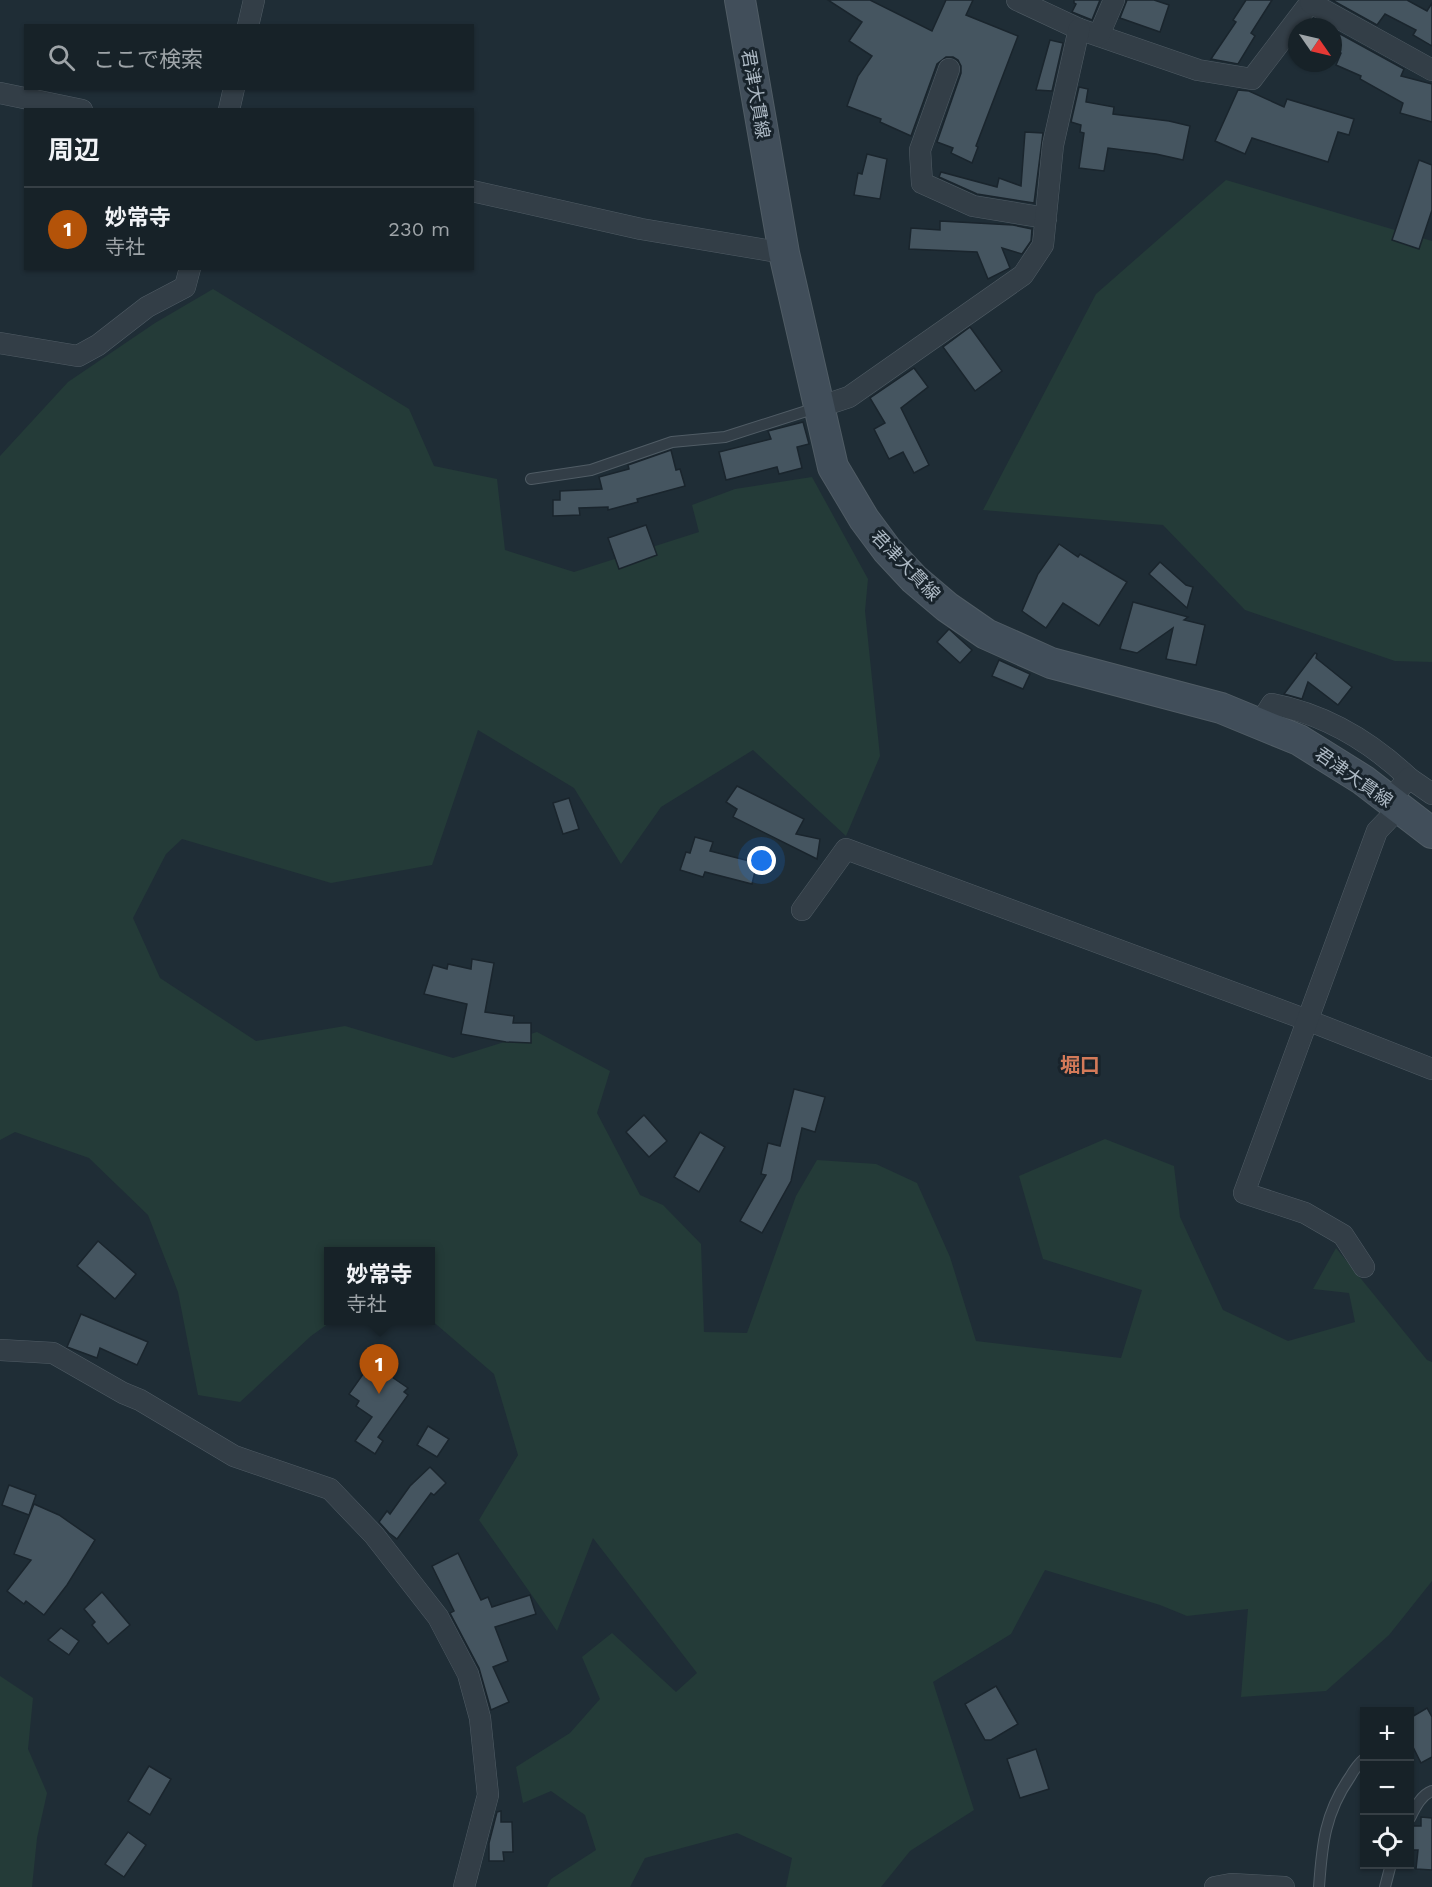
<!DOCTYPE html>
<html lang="ja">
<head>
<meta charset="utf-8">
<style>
  :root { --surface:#172228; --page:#202a30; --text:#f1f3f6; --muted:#9ea4a8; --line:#363f45; --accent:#b45309 }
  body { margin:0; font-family:"Work Sans","Noto Sans JP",sans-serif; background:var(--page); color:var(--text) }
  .controls { position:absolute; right:18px; bottom:18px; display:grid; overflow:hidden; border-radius:0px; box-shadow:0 2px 4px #0004 }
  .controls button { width:54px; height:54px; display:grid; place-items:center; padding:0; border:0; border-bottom:2px solid var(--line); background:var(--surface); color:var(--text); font:30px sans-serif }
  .compass { position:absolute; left:1288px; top:18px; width:54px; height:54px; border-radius:50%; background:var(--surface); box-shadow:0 2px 4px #0004; rotate:124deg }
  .you { position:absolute; left:762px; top:861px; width:21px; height:21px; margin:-15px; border:4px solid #fff; border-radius:50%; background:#1a73e8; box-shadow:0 0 0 9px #1a73e833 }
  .badge { display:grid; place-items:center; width:39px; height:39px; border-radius:50%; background:var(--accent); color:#fff; font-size:20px; font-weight:700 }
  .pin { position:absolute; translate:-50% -50px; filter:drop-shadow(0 2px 3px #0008) }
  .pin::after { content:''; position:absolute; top:32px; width:21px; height:18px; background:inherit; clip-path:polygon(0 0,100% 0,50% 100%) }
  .popup { position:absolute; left:324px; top:1247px; width:111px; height:78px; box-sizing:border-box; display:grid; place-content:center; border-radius:0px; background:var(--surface); filter:drop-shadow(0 2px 4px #0005); font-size:20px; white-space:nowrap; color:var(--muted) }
  .popup b { font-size:22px; color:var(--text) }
  .popup::after { content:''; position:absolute; left:50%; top:100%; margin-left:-12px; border:12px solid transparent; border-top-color:var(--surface) }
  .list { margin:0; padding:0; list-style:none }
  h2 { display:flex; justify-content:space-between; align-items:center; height:78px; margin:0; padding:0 24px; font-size:26px }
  h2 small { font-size:20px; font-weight:400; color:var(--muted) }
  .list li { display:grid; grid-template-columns:39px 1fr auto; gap:18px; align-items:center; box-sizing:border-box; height:84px; padding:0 24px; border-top:2px solid var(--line) }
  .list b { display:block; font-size:22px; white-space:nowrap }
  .list p { margin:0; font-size:20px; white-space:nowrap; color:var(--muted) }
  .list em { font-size:20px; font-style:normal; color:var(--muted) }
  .icon { flex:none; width:33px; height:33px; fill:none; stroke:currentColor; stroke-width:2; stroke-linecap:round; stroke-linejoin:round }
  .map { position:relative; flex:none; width:1432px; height:1887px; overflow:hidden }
  .search { position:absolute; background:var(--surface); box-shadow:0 2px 4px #0004; left:24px; top:24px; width:450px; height:66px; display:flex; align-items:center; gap:15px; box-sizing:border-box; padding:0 21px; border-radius:0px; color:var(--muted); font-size:22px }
  .panel { position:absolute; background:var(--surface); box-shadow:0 2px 4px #0004; left:24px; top:108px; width:450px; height:162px; border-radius:0px }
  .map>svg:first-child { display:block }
</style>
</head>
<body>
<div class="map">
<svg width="1432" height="1887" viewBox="0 0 1432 1887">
  <rect width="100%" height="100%" fill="#1f2d36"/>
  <g fill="#243b38">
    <polygon points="1226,180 1432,241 1432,662 1395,661 1245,610 1163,525 983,510 1096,294"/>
    <polygon points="213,289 409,409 434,466 497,479 505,550 574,572 699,532 692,505 735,489 812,477 868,579 865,611 880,756 846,836 753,750 661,807 621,864 574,788 478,730 432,865 331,883 182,839 166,854 133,918 160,978 256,1041 345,1026 453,1058 537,1032 610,1071 597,1113 640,1195 663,1205 701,1244 704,1332 747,1333 796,1196 817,1160 876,1164 917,1183 950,1257 976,1341 1121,1358 1142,1290 1043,1259 1019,1176 1105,1139 1174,1166 1180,1217 1223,1310 1288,1341 1355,1322 1349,1293 1313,1289 1336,1248 1427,1360 1432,1362 1432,1581 1389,1635 1326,1691 1241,1697 1248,1609 1187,1616 1160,1605 1045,1570 1011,1634 933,1682 974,1810 910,1851 881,1887 786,1887 792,1858 737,1833 645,1858 630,1887 547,1887 551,1879 596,1850 585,1815 551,1791 523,1803 516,1767 570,1733 600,1699 582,1657 612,1633 676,1692 697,1673 593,1538 557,1631 479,1520 518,1455 494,1374 430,1319 430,1252 328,1252 328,1320 332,1321 311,1336 240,1402 198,1395 178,1292 148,1215 89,1158 15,1132 0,1140 0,456 68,382 155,323"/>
    <polygon points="0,1676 33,1698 28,1749 47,1793 37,1838 32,1887 0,1887"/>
  </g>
  <g fill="#455560" stroke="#1a252d" stroke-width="1.5">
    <polygon points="828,0 870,0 932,31 946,0 973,0 966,15 1018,36 976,146 978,147 972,163 951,153 953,148 937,142 961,73 961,66 958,60 953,57 946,57 937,64 911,136 880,122 881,119 847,106 858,76 872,56 849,41 862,22"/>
    <polygon points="1074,0 1100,0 1092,20 1072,12 1076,4 1074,3"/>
    <polygon points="1127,0 1154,0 1169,5 1160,32 1120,18"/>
    <polygon points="1246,0 1272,0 1251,33 1255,36 1238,64 1211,59 1236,22 1233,20"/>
    <polygon points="1332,0 1407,0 1427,11 1432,3 1432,46 1413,35 1416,30 1385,14 1377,25"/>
    <polygon points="1333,30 1404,69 1401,76 1432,84 1432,122 1400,113 1403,103 1360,79 1361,76 1336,65 1341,53 1333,49"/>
    <polygon points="1050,40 1063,43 1052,91 1036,90"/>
    <polygon points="1079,87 1088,89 1086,102 1114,107 1113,114 1169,121 1190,126 1183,160 1156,154 1108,148 1104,171 1079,168 1084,133 1080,132 1081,125 1071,122"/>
    <polygon points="1238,90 1249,91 1284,107 1287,99 1354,119 1349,135 1338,132 1328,162 1252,138 1245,154 1215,141"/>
    <polygon points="1025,132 1043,133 1034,203 977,194 939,177 941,172 997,187 999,178 1021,186"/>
    <polygon points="867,154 887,159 880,199 854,195 858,173 862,174"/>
    <polygon points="1419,160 1432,165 1432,210 1419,249 1392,240"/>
    <polygon points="940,221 1013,225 1032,229 1031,241 1022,254 1002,248 1010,268 988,279 977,252 909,249 911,228 940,230"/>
    <polygon points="970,327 1002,371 975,391 943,347"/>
    <polygon points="914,368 928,387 901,408 929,465 914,473 903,452 889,459 874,429 885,423 870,398"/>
    <polygon points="803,422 809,444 797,447 802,468 779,474 777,467 726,480 719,452 771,439 768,431"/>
    <polygon points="671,450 676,470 680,469 685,486 637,499 638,502 608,510 608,507 579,508 580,515 553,516 553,500 560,500 560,491 602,489 599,477 629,469 628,465"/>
    <polygon points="646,525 657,555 619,569 608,538"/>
    <polygon points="1059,544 1078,557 1080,554 1127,582 1099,626 1063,603 1046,628 1022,611 1038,574"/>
    <polygon points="1160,562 1186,585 1193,587 1187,608 1149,574"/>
    <polygon points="1133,602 1188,617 1184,620 1205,625 1196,665 1166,659 1173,628 1137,653 1120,649"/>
    <polygon points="949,629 972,650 960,663 937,642"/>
    <polygon points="1315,653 1317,654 1316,658 1352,687 1338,705 1308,682 1302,699 1284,694"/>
    <polygon points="999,660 1030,674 1023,689 992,676"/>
    <polygon points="737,786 804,819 796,834 820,839 817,859 733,817 737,809 726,802"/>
    <polygon points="569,798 579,829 563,834 553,803"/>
    <polygon points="695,837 713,842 710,851 757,863 752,884 705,872 703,877 680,870 686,852 690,853"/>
    <polygon points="472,959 494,963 485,1012 514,1016 513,1023 531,1023 531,1043 506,1042 461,1034 467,1004 424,994 433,965 447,969 448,964 471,969"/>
    <polygon points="794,1089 825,1097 815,1132 802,1128 791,1181 762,1233 740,1221 766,1175 761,1174 768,1143 780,1146"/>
    <polygon points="644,1115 667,1141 649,1157 626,1132"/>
    <polygon points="700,1132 725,1147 699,1192 674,1177"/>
    <polygon points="98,1241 136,1274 115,1299 77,1266"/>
    <polygon points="81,1314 148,1342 137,1365 100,1348 97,1358 67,1347"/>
    <polygon points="368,1367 380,1375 383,1371 408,1388 404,1392 408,1395 378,1437 383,1441 375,1454 355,1441 372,1417 356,1406 359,1401 349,1394"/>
    <polygon points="428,1426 449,1439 437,1457 417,1445"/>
    <polygon points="430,1467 446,1483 434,1495 431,1493 397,1539 389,1533 379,1522 387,1511 390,1514 410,1486"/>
    <polygon points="9,1485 36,1495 29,1515 2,1505"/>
    <polygon points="34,1504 59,1515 95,1540 67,1585 44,1615 26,1601 24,1604 7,1591 31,1560 14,1554"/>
    <polygon points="458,1553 481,1600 488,1597 492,1607 530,1595 536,1614 495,1627 508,1661 493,1667 509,1702 491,1710 479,1668 450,1613 454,1611 432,1566"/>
    <polygon points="102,1592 130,1625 108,1644 92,1625 95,1622 84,1609"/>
    <polygon points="61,1628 79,1641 69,1655 48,1640"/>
    <polygon points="996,1686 1018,1724 991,1740 985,1740 965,1704"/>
    <polygon points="1427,1708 1432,1717 1432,1757 1421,1763 1410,1741 1410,1718"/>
    <polygon points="1036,1749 1049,1789 1020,1798 1007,1759"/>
    <polygon points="149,1766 171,1779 150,1815 128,1801"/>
    <polygon points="501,1811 501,1822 512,1822 513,1852 503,1852 504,1861 489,1861 489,1843 497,1812"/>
    <polygon points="1421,1817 1432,1818 1432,1870 1416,1869 1418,1850 1413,1850 1412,1826 1421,1826"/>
    <polygon points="128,1832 146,1845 124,1877 105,1864"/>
  </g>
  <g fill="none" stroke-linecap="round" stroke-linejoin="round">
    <defs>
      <g id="service">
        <polyline points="531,479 591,470 672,442 725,437 819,407"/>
        <path d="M1410,1818C1415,1808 1421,1795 1432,1791"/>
        <path d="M1319,1887C1322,1844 1325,1813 1350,1777C1354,1770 1358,1764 1364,1759"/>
        <polyline points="1385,1887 1391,1864"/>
      </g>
      <g id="minor">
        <polyline points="1017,0 1079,29 1198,70 1252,79 1312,0"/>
        <polyline points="1311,3 1432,70"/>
        <polyline points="248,26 254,0"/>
        <polyline points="1099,35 1114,0"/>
        <polyline points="949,69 920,150 922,183 973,206 1046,218"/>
        <polyline points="0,93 82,110"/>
        <polyline points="229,110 234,88"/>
        <polyline points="472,191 641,229 784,253"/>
        <polyline points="0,343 78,356 98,345 147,307 185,287 190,268"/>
        <polyline points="819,407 849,397 1023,275 1043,245 1053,145 1079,29"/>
        <path d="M1260,723L1272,704C1324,714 1371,742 1409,778"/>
        <polyline points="1400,788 1409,778 1432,794"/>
        <polyline points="802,910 846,849 1307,1020 1432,1069"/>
        <polyline points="1364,1267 1343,1235 1305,1213 1244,1193 1377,831 1399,808"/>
        <polyline points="0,1350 53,1353 123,1393 140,1400 234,1456 330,1489 374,1535 438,1617 468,1674 480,1718 488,1795 464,1887"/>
        <polyline points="1215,1887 1231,1884 1284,1887"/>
      </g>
      <polyline id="secondary" points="740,0 784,253 833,467 864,519 887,550 914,579 947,607 986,634 1051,663 1221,708 1299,740 1363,780 1432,833"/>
    </defs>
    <use href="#service" stroke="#505c65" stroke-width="12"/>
    <use href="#minor" stroke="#505c65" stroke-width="22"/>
    <use href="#secondary" stroke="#505c65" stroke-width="32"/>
    <use href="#service" stroke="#333e47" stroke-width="10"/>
    <use href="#minor" stroke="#333e47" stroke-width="21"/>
    <use href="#secondary" stroke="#414e5a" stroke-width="30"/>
  </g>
  <g text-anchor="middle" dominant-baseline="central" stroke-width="6" stroke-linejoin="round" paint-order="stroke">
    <g font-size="18" fill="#adb9c4" stroke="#18232b">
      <text transform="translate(756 94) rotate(80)">君津大貫線</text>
      <text transform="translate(906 565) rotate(46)">君津大貫線</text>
      <text transform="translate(1354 777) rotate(35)">君津大貫線</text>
    </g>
    <g font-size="20" font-weight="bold" fill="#d37a59" stroke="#18232b">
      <text x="1080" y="1065">堀口</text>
    </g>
  </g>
</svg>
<div class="controls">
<button>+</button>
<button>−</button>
<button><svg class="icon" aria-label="locate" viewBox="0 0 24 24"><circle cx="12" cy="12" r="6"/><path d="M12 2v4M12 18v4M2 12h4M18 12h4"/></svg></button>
</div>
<svg class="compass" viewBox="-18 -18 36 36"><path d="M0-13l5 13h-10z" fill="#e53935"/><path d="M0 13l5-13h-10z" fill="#9ea4a8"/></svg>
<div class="you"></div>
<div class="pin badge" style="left:379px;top:1394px">1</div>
<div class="popup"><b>妙常寺</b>寺社</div>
<div class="search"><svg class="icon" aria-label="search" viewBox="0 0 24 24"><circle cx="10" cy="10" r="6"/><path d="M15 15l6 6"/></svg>ここで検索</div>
<section class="panel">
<h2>周辺<small></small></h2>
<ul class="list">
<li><span class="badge">1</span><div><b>妙常寺</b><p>寺社</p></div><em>230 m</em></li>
</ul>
</section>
</div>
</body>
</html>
